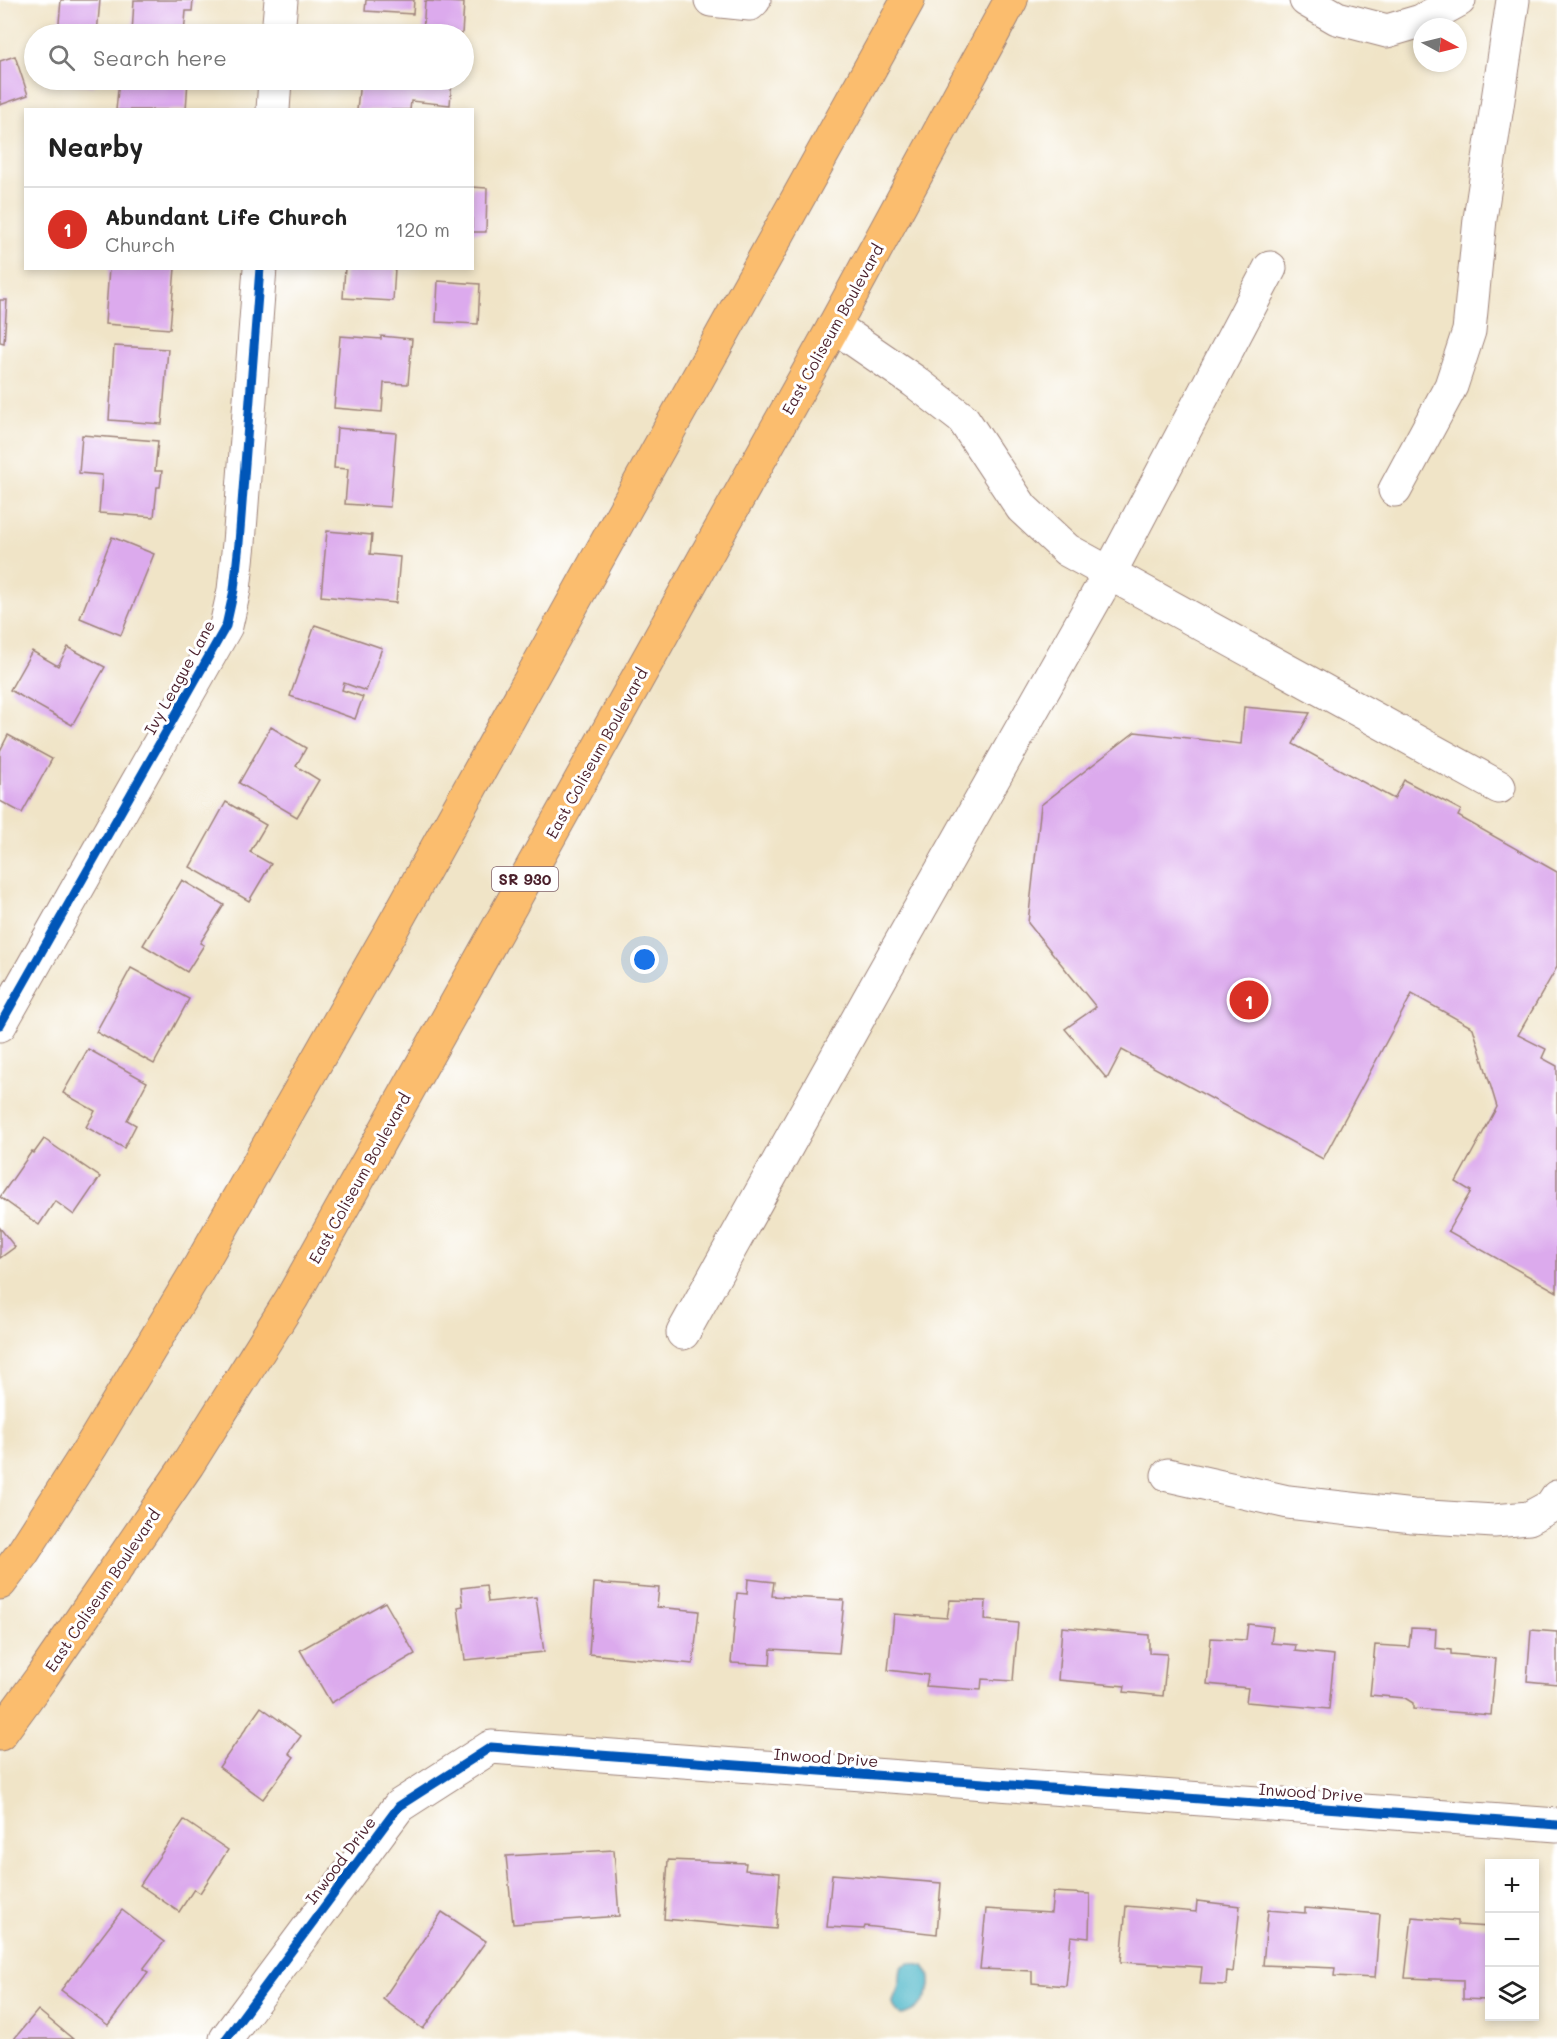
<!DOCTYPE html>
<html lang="en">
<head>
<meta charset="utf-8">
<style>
  :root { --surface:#fff; --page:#f6f6f6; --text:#222; --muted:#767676; --line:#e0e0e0; --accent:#d93025 }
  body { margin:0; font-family:Mali,sans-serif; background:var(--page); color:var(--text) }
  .controls { position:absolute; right:18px; bottom:18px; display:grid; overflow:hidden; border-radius:0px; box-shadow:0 3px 9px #0003 }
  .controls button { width:54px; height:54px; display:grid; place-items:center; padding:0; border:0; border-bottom:2px solid var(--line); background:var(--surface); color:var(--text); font:30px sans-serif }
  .compass { position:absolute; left:1413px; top:18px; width:54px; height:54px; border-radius:50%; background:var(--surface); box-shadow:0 3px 9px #0003; rotate:97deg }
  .you { position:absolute; left:645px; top:960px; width:21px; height:21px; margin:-15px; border:4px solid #fff; border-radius:50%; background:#1a73e8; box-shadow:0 0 0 9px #1a73e833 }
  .badge { display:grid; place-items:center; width:39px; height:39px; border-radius:50%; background:var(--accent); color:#fff; font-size:20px; font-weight:700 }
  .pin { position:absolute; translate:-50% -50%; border:3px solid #fff; box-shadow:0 2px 6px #0006 }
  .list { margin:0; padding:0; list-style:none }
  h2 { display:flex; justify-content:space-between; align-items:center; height:78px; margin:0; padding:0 24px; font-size:26px }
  h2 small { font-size:20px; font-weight:400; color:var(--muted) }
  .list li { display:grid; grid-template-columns:39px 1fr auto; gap:18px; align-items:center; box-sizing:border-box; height:84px; padding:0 24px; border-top:2px solid var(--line) }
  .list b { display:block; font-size:22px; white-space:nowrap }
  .list p { margin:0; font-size:20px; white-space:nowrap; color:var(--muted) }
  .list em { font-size:20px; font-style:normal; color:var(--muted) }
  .icon { flex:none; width:33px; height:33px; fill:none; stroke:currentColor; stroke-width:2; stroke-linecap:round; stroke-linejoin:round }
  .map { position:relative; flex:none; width:1557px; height:2039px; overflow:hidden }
  .search { position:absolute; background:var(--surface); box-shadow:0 3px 9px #0003; left:24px; top:24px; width:450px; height:66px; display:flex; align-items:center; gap:15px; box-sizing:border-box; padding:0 21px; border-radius:33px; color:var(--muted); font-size:22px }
  .panel { position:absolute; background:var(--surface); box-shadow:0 3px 9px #0003; left:24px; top:108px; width:450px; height:162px; border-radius:0px }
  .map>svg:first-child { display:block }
</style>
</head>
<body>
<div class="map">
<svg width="1557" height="2039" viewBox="0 0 1557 2039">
  <rect width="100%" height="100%" fill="#fff"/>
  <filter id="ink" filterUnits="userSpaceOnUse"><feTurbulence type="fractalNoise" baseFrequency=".0167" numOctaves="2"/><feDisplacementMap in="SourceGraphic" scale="12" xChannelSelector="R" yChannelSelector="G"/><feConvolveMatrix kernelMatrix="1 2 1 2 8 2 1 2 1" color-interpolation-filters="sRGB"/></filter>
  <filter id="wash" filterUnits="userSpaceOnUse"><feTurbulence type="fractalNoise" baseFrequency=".008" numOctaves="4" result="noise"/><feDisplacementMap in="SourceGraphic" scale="24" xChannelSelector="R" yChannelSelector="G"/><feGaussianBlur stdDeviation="1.35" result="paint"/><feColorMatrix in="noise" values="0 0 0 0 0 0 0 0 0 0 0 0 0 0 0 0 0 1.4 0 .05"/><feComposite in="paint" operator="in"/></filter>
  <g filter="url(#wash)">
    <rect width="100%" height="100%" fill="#f0e4c7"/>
    <path fill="#4bb6c8" stroke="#4a6a7a" stroke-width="1.5" d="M910,1963L924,1966C927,1970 930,1974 930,1979C932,1995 916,2014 901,2015C886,2002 896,1999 899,1985C901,1978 899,1972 902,1966Z"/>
    <g id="blocks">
      <g fill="#dcaaed">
        <polygon points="61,0 100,0 97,34 58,34"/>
        <polygon points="134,0 193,0 192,11 186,11 184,34 132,34"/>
        <polygon points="366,0 414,0 413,14 365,11"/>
        <polygon points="425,1 464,3 462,34 423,34"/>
        <polygon points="15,56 28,95 0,105 0,61"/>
        <polygon points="53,80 95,80 94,86 53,82"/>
        <polygon points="119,80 188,80 186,110 116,110"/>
        <polygon points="360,80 452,80 450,105 411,101 410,110 357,110"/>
        <polygon points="472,187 487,188 486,232 472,232"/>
        <polygon points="109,268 175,268 170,329 105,324"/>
        <polygon points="345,268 395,268 393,301 343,298"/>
        <polygon points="438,281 480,284 478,324 436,322"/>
        <polygon points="0,300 7,300 4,343 0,342"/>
        <polygon points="340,336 381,339 381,336 412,339 408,384 384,383 382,412 334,408"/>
        <polygon points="114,346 168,349 162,424 109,420"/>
        <polygon points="337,428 396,433 390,507 345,504 348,469 334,468"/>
        <polygon points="82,435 158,441 155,471 162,471 160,487 157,487 154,517 99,513 102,475 79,473"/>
        <polygon points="327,531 372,535 370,554 400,557 396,603 321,596"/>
        <polygon points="112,537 154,554 121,635 80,618"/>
        <polygon points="315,625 382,648 366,691 344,683 342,690 363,697 355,719 290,696"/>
        <polygon points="68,647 105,667 72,725 10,690 32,651 58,666"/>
        <polygon points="1244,707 1310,713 1293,744 1394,799 1404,780 1461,810 1458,816 1557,872 1557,967 1518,1035 1546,1049 1542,1058 1557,1066 1557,1292 1448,1231 1471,1191 1456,1182 1497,1107 1473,1028 1412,994 1323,1159 1122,1050 1107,1079 1065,1029 1096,1007 1028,923 1041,805 1135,732 1241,744"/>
        <polygon points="271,727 306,748 296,766 319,780 297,817 239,783"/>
        <polygon points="8,735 52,759 22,813 0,801 0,751"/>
        <polygon points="226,802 266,825 250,852 271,864 249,901 190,867"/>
        <polygon points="182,880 224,905 200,943 204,945 187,972 143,945"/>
        <polygon points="131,968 189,999 154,1064 96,1032"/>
        <polygon points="88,1049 147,1082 127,1120 136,1125 124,1148 86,1127 95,1111 63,1093"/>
        <polygon points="44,1139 100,1177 74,1215 55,1201 39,1225 0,1197 32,1151 34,1153"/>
        <polygon points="0,1228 15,1247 0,1258"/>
        <polygon points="748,1579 774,1582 772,1596 844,1600 839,1653 771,1649 770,1665 731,1663 737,1593 747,1594"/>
        <polygon points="594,1583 659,1588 657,1607 699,1611 693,1664 589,1654"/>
        <polygon points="486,1585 488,1602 536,1597 544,1652 465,1660 458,1607 463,1606 461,1588"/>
        <polygon points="950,1600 986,1601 985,1620 1018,1623 1013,1681 982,1679 981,1690 926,1686 928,1675 888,1670 894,1614 947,1618"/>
        <polygon points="385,1602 415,1654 331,1703 300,1650"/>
        <polygon points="1248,1624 1273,1627 1271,1643 1296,1645 1295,1651 1334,1655 1329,1709 1246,1702 1248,1688 1207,1684 1211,1638 1246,1640"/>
        <polygon points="1062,1627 1149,1635 1149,1653 1167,1654 1163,1696 1124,1692 1125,1686 1058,1680"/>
        <polygon points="1411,1628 1436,1629 1435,1648 1451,1650 1451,1654 1496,1658 1491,1715 1413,1709 1413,1703 1405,1698 1370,1695 1375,1645 1409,1647"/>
        <polygon points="1531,1630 1557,1632 1557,1684 1527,1681"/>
        <polygon points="261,1707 301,1736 289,1753 294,1757 263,1799 219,1767"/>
        <polygon points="184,1820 228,1850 200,1893 194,1889 179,1912 140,1885"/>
        <polygon points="614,1850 619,1916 513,1924 506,1856"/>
        <polygon points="668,1860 746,1863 745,1870 780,1873 776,1929 664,1919"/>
        <polygon points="832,1874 941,1883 937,1934 865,1926 864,1929 827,1927"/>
        <polygon points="1053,1892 1090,1894 1089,1938 1071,1936 1066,1986 1032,1983 1032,1971 980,1969 986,1909 1051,1913"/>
        <polygon points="1197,1901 1240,1906 1233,1972 1227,1971 1226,1985 1200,1984 1202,1967 1121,1962 1126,1906 1196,1912"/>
        <polygon points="1305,1908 1380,1914 1375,1978 1334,1976 1335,1968 1263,1965 1268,1910 1305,1913"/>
        <polygon points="122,1910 164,1942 143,1969 148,1972 108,2025 61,1990"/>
        <polygon points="442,1912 486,1941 423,2029 383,1999"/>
        <polygon points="1412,1917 1458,1921 1458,1925 1490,1927 1490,1980 1487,2000 1463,1999 1463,1980 1405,1978"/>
        <polygon points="38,2010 73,2039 14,2039"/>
      </g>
    </g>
  </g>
  <g filter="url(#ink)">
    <use href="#blocks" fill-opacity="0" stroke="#9d8279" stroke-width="1.5"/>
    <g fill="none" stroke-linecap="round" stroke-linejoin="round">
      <defs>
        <g id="minor">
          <polyline points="711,0 750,4 754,0"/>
          <polyline points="1306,0 1337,18 1387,31 1421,21 1459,0"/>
          <polyline points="278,34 281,0"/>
          <polyline points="273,110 275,80"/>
          <polyline points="834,326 914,381 963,419 1022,508 1067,550 1499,787"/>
          <polyline points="1395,490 1451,386 1469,331 1480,219 1513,0"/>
          <polyline points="0,1025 226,626 234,590 239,543 260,268"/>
          <polyline points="683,1333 879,981 1109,574 1270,268"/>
          <polyline points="1168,1475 1288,1502 1413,1516 1494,1521 1529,1518 1551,1506 1557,1497"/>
          <polyline points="226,2039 399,1806 491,1747 1557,1825"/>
        </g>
        <g id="highway">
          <polyline points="0,1583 22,1554 92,1445 201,1264 389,934 908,0"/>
          <polyline points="0,1734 41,1678 188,1464 292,1298 834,326 1011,0"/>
        </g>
      </defs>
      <use href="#minor" stroke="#9d8279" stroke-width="35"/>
      <use href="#highway" stroke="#9d8279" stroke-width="35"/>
      <use href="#minor" stroke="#fff" stroke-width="33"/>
      <use href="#highway" stroke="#fbbd6e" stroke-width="33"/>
      <defs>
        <g id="cycleway">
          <polyline points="0,1025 226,626 234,590 239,543 260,268"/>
          <polyline points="226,2039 399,1806 491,1747 1557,1825"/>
        </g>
      </defs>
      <use href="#cycleway" stroke="#fff" stroke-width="13"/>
      <use href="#cycleway" stroke="#0057b8" stroke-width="9"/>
    </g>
  </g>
  <g text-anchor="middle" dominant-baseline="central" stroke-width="6" stroke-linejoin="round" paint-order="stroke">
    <rect fill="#fff" stroke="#80626b" stroke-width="1.5" x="492" y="867" width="66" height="24" rx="4.5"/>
    <g font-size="15" font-weight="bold" fill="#4a1f2b">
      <text x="525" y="879">SR 930</text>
    </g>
    <g font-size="16" fill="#4a1f2b" stroke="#fff">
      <text transform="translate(832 329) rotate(-61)">East Coliseum Boulevard</text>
      <text transform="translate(179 677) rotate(-61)">Ivy League Lane</text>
      <text transform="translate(596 753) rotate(-61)">East Coliseum Boulevard</text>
      <text transform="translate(359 1178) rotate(-61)">East Coliseum Boulevard</text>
      <text transform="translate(102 1590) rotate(-56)">East Coliseum Boulevard</text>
      <text transform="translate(826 1757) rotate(4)">Inwood Drive</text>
      <text transform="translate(1311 1792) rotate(4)">Inwood Drive</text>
      <text transform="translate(340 1860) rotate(-53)">Inwood Drive</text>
    </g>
  </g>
</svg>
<div class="controls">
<button>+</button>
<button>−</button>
<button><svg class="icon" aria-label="layers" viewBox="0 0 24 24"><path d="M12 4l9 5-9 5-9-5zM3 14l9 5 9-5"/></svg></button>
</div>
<svg class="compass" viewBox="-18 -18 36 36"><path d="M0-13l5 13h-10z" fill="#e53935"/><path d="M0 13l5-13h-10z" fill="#767676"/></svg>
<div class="you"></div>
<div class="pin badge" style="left:1249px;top:1000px">1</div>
<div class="search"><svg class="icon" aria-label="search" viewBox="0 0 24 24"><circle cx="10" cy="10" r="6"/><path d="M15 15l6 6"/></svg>Search here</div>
<section class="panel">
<h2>Nearby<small></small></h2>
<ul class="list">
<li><span class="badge">1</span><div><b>Abundant Life Church</b><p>Church</p></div><em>120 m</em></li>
</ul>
</section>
</div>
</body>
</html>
